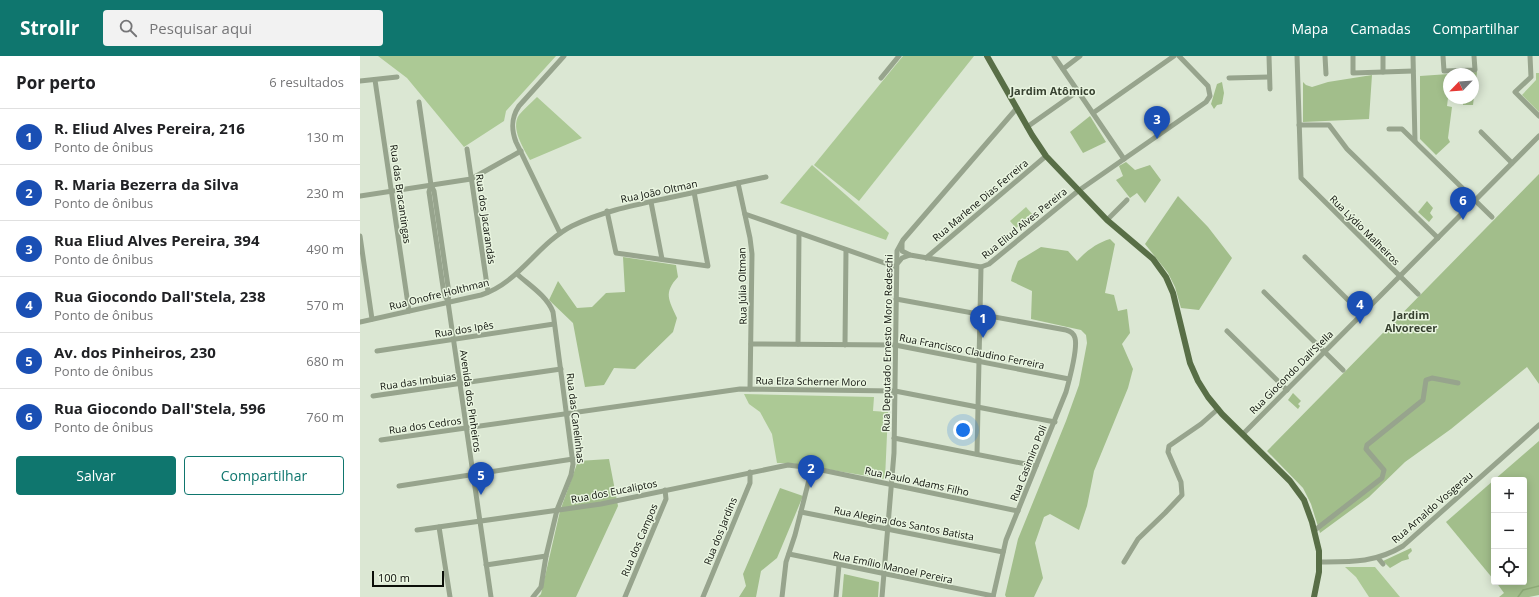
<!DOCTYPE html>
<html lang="pt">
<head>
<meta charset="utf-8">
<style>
  :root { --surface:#fff; --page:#f2f2f2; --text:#202124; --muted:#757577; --line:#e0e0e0; --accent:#0f766e }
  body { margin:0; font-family:"Open Sans",sans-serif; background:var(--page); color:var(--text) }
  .controls { position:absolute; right:12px; bottom:12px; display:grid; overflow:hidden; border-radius:4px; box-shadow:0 2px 10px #0003 }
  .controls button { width:36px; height:36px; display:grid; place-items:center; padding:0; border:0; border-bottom:1px solid var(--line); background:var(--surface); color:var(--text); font:20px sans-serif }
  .compass { position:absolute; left:1083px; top:12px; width:36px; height:36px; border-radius:50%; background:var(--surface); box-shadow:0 2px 10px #0003; rotate:245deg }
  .scale { position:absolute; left:12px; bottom:10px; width:72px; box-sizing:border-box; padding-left:4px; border:2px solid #0b0e08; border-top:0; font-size:11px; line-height:14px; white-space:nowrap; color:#0b0e08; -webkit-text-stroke:3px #e9f5e0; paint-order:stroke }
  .you { position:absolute; left:603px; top:374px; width:14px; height:14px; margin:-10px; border:3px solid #fff; border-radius:50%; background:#1a73e8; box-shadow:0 0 0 6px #1a73e833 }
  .badge { display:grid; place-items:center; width:26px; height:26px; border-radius:50%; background:var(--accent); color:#fff; font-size:13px; font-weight:700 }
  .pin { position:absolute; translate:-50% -33px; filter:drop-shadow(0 1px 2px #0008) }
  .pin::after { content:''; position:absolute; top:21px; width:14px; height:12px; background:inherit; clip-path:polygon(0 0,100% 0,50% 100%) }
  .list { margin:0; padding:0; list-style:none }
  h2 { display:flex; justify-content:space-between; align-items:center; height:52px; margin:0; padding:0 16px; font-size:17px }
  h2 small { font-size:13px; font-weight:400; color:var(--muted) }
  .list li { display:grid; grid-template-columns:26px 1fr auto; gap:12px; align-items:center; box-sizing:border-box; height:56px; padding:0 16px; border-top:1px solid var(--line) }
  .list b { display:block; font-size:15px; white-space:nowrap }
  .list p { margin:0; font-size:13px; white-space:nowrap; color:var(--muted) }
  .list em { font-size:13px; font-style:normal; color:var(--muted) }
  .actions { display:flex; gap:8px; padding:12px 16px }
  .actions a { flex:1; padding:9px 0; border:1px solid var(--accent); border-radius:4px; text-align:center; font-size:14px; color:var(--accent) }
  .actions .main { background:var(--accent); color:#fff }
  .icon { flex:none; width:22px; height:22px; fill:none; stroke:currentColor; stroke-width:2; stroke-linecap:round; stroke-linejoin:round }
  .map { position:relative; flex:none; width:1179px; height:541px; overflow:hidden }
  header { display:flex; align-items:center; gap:24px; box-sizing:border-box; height:56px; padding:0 20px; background:var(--accent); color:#fff }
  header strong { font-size:19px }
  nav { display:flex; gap:22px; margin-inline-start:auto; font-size:14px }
  .search { width:280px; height:36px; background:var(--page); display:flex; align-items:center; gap:10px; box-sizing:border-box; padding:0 14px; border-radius:4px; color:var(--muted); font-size:15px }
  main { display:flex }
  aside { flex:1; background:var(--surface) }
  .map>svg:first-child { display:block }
</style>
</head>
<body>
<header>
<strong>Strollr</strong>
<div class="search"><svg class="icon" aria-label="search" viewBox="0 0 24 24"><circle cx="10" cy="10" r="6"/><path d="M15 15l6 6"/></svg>Pesquisar aqui</div>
<nav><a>Mapa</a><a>Camadas</a><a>Compartilhar</a></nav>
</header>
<main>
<aside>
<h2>Por perto<small>6 resultados</small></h2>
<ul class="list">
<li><span class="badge" style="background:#1a4fb4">1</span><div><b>R. Eliud Alves Pereira, 216</b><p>Ponto de ônibus</p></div><em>130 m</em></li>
<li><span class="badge" style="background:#1a4fb4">2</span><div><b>R. Maria Bezerra da Silva</b><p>Ponto de ônibus</p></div><em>230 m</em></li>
<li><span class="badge" style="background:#1a4fb4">3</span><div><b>Rua Eliud Alves Pereira, 394</b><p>Ponto de ônibus</p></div><em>490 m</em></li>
<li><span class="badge" style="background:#1a4fb4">4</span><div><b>Rua Giocondo Dall'Stela, 238</b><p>Ponto de ônibus</p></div><em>570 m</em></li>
<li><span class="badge" style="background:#1a4fb4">5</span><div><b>Av. dos Pinheiros, 230</b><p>Ponto de ônibus</p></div><em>680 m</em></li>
<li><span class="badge" style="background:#1a4fb4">6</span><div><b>Rua Giocondo Dall'Stela, 596</b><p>Ponto de ônibus</p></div><em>760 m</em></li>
</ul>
<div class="actions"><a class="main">Salvar</a><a>Compartilhar</a></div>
</aside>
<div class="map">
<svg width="1179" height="541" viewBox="0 0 1179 541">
  <rect width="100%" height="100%" fill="#dbe7d3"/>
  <g fill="#acc995">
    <polygon points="18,0 196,0 146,55 144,65 104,91 47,22"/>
    <polygon points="543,0 614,0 499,145 454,109"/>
    <polygon points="1176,17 1179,17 1179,56 1162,39 1176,24"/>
    <path d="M177,41L222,82L170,104C164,93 150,72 159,59C164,53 171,47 177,41Z"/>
    <polygon points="452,109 529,177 526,184 420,147"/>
    <polygon points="666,151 672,158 656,172 650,165"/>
    <polygon points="384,338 514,341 513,355 528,356 525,423 430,407 417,407 412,378 400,356 389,348"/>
    <polygon points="985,511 1015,511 1040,541 1009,541 996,521"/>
  </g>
  <g fill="#a2be8b">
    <polygon points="1117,16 1113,49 1103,49 1103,42 1113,42 1113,18 1094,18"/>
    <polygon points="1089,18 1089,42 1088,42 1087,50 1092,51 1088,82 1090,86 1076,99 1060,83 1060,20"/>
    <polygon points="1012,19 1009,63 943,66 943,26 946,29 952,31 968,26"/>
    <polygon points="862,26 864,37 862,48 857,49 854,53 851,48 857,28"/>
    <polygon points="730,60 746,86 723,97 710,76"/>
    <polygon points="766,106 775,114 790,109 801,124 785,147 777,137 770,142 756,124 763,120 759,110"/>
    <polygon points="1179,118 1179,328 1167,311 1091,373 1045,406 1009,441 960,477 951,448 943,432 907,395"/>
    <polygon points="818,140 848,171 872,202 839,254 821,252 815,231 808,217 785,188"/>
    <polygon points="1067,145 1073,152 1070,157 1073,161 1069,166 1058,156"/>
    <path d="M750,183L755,188L745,237L754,239L758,255L767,253L770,277L762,288L773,313L768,332L734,415L727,450L719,474L690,458L684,461L675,487L683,522L674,541H646L645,539L658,483L706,365L719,329L727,287L726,279L721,274L671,263L672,235L651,225L652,220L658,205L681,191L708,195L717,205C726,195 737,187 750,183Z"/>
    <path d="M263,201L316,209L318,221C303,237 309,244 317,262L313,276L275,313L254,312L244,329L225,331L213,267L189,244L198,225L217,252L232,251L246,237L265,236Z"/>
    <polygon points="933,337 941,345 938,348 940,350 938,353 928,344"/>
    <polygon points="1179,385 1179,539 1169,541 1139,541 1144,537 1136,526 1164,526 1164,424 1134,424"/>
    <polygon points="249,403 258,450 216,541 178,541 181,538 200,455 218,405"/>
    <polygon points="1134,424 1134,524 1086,466"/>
    <polygon points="420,432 443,440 417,502 401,515 396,541 379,541 386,530 383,518"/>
    <polygon points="1051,492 1052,495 1048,499 1049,503 1042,505 1030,512 1023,505"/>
    <polygon points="484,518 519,526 518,541 482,541"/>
  </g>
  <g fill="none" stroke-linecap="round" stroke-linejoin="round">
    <polyline stroke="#8eaa77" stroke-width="1.5" points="1158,541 1163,534 1179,530"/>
    <g stroke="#97a48d" stroke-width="5">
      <polyline points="694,0 764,103"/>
      <polyline points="909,0 910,33"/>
      <polyline points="937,0 941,122 1058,238"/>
      <polyline points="965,0 966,18"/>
      <polyline points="993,0 993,17 1053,15"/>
      <polyline points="1023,0 1023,16"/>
      <polyline points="1053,0 1055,85"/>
      <polyline points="1083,0 1084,15 1115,14 1114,0"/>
      <polyline points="1170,0 1171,21 1155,36 1179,60"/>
      <polyline points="703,13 720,0"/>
      <polyline points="521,22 539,0"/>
      <polyline points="869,22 909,21"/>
      <polyline points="15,24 49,255"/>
      <polyline points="0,25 37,21"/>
      <polyline points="59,46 71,129 74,135 89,237 88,246 131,541"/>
      <polyline points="733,57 814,0"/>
      <polyline points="939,69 969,69 987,93 1078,182"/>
      <polyline points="667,71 718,35"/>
      <polyline points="1029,73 1042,73 1132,161"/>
      <polyline points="1121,76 1152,107"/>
      <polyline points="107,93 128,236"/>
      <polyline points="378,127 390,182 392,198 390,333"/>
      <polyline points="71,129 69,136 84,238 88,245"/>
      <polyline points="0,140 111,123 161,95"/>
      <polyline points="291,146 302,203"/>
      <polyline points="247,155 256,197 348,210 334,136"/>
      <polyline points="385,158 536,211"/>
      <polyline points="747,164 767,144"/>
      <path d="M200,177L156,86C151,73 151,62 159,50L204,0"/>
      <polyline points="0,180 12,263"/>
      <polyline points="542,187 542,195 550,199 621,211 629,208 718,135 846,46 850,40 848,30 819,0"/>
      <polyline points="945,201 1002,258"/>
      <polyline points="566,202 686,100"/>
      <polyline points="537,208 542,202 550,199"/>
      <path d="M157,218C169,229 187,240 193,256L213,408L211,419L197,454L186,500L181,531L173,541"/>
      <polyline points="904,236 983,314"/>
      <path d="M536,243L706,274C710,275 714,278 715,282C718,293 709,325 706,336L646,484L633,541"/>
      <path d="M0,266L121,239C159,227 177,188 212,170C243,155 275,149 308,142C341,135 373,128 406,121"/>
      <polyline points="867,275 927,334"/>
      <polyline points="391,288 535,289 709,323"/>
      <polyline points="438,288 439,177"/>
      <polyline points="485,289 486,194"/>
      <polyline points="17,295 194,268"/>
      <polyline points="13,340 201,313"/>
      <polyline points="883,378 1179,80"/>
      <polyline points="534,382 676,410"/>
      <polyline points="21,384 380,333 535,335 695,366"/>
      <polyline points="617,398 621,211"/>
      <polyline points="39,430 213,403"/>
      <polyline points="441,456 643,496"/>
      <polyline points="79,471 90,541"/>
      <polyline points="57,474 241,448 428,409 452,412 658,455"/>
      <polyline points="955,474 1022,422 1024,414 1006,393 1007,389 1063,344 1066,324 1072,322 1098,327"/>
      <polyline points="429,498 633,540"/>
      <polyline points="1018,502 1023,508"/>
      <polyline points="764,506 778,483 805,457 822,439 821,426 808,396 809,390 841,368 858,353"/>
      <path d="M960,506C991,506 1015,507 1043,490L1179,369"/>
      <polyline points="126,509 186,500"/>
      <polyline points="265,541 306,443 305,434"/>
      <polyline points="343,541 390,427 390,416"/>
      <polyline points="422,541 426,506 435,479 452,412"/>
      <polyline points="476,541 479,509"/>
      <polyline points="522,541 534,397 537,195 543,184 657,52"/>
    </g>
    <polyline stroke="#586e46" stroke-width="6" points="627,0 672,79 686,100 747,164 793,203 806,221 813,237 830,307 838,325 848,341 862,358 930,425 944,444 952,466 959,495 959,516 954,541"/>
  </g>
  <g text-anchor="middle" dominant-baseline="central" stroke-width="3" stroke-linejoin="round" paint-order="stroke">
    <g font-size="10" fill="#0b0e08" stroke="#e9f5e0">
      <text transform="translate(299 135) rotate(-12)">Rua João Oltman</text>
      <text transform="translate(41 138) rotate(82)">Rua das Bracantingas</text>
      <text transform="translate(620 144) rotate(-40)">Rua Marlene Dias Ferreira</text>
      <text transform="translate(126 163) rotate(82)">Rua dos Jacarandás</text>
      <text transform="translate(664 167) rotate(-39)">Rua Eliud Alves Pereira</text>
      <text transform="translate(1005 174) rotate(45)">Rua Lýdio Malheiros</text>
      <text transform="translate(382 230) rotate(-91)">Rua Júlia Oltman</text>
      <text transform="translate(79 238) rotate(-14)">Rua Onofre Holthman</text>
      <text transform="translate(104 273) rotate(-9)">Rua dos Ipês</text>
      <text transform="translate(527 287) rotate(-89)">Rua Deputado Ernesto Moro Redeschi</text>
      <text transform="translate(612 295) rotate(11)">Rua Francisco Claudino Ferreira</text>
      <text transform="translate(931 316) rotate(-45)">Rua Giocondo Dall'Stella</text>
      <text transform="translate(58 325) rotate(-8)">Rua das Imbuias</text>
      <text transform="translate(451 325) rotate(1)">Rua Elza Scherner Moro</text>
      <text transform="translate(111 345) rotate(82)">Avenida dos Pinheiros</text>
      <text transform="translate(216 362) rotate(83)">Rua das Canelinhas</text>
      <text transform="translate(65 369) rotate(-8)">Rua dos Cedros</text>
      <text transform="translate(668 407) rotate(-68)">Rua Casimiro Poli</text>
      <text transform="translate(557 425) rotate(12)">Rua Paulo Adams Filho</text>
      <text transform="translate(254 435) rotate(-11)">Rua dos Eucaliptos</text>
      <text transform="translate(1072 451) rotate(-41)">Rua Arnaldo Vosgerau</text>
      <text transform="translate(544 467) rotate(11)">Rua Alegina dos Santos Batista</text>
      <text transform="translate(360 475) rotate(-68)">Rua dos Jardins</text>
      <text transform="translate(279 484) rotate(-67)">Rua dos Campos</text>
      <text transform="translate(533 511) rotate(12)">Rua Emílio Manoel Pereira</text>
    </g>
    <g font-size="11" font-weight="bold" fill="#374130" stroke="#e9f5e0">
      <text x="693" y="34">Jardim Atômico</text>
      <text x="1051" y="258">Jardim<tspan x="1051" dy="13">Alvorecer</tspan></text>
    </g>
  </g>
</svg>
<div class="controls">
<button>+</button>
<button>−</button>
<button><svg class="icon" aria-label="locate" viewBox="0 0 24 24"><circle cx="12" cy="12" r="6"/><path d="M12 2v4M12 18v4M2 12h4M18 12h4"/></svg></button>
</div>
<svg class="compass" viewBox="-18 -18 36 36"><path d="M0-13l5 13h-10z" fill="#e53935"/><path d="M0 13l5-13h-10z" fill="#757577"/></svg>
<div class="scale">100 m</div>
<div class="you"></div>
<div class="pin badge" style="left:623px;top:282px;background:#1a4fb4">1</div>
<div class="pin badge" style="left:451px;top:432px;background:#1a4fb4">2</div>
<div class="pin badge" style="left:797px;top:83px;background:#1a4fb4">3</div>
<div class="pin badge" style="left:1000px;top:268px;background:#1a4fb4">4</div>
<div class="pin badge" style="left:121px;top:439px;background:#1a4fb4">5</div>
<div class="pin badge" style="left:1103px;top:164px;background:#1a4fb4">6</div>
</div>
</main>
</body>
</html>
